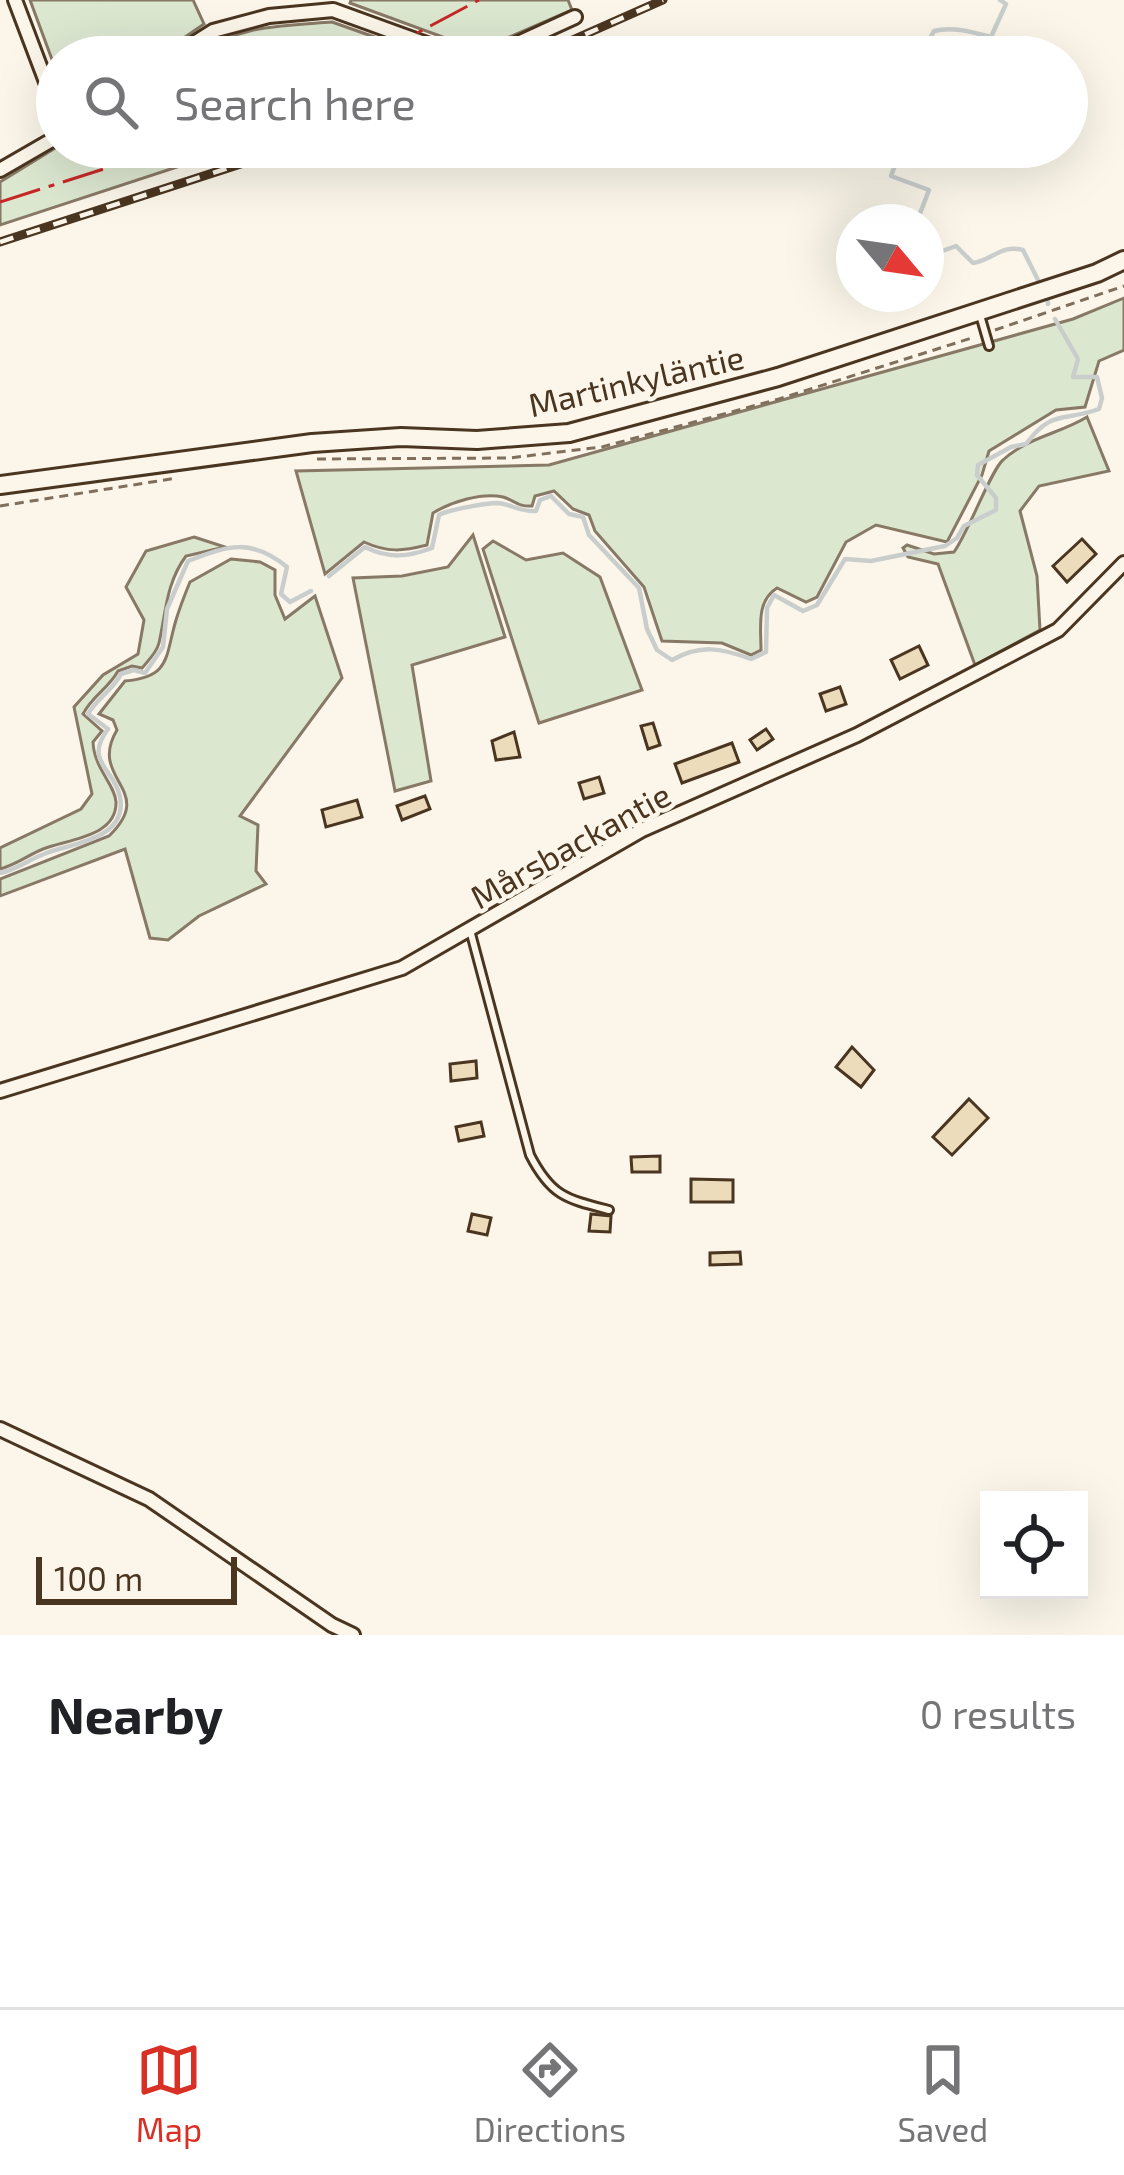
<!DOCTYPE html>
<html lang="en">
<head>
<meta charset="utf-8">
<style>
  :root { --surface:#fff; --page:#f6f6f6; --text:#202124; --muted:#757577; --line:#e0e0e0; --accent:#d93025 }
  body { margin:0; font-family:"Exo 2",sans-serif; background:var(--page); color:var(--text) }
  .controls { position:absolute; right:36px; bottom:36px; display:grid; overflow:hidden; border-radius:0px; box-shadow:0 12px 48px #0002 }
  .controls button { width:108px; height:108px; display:grid; place-items:center; padding:0; border:0; border-bottom:3px solid var(--line); background:var(--surface); color:var(--text); font:60px sans-serif }
  .compass { position:absolute; left:836px; top:204px; width:108px; height:108px; border-radius:50%; background:var(--surface); box-shadow:0 12px 48px #0002; rotate:119deg }
  .scale { position:absolute; left:36px; bottom:30px; width:201px; box-sizing:border-box; padding-left:12px; border:6px solid #4a3520; border-top:0; font-size:33px; line-height:42px; white-space:nowrap; color:#4a3520; -webkit-text-stroke:9px #fbf6e9; paint-order:stroke }
  .list { margin:0; padding:0; list-style:none }
  h2 { display:flex; justify-content:space-between; align-items:center; height:156px; margin:0; padding:0 48px; font-size:51px }
  h2 small { font-size:39px; font-weight:400; color:var(--muted) }
  .icon { flex:none; width:66px; height:66px; fill:none; stroke:currentColor; stroke-width:2; stroke-linecap:round; stroke-linejoin:round }
  .map { position:relative; flex:none; width:1124px; height:1635px; overflow:hidden }
  .search { position:absolute; background:var(--surface); box-shadow:0 12px 48px #0002; left:36px; right:36px; top:36px; height:132px; display:flex; align-items:center; gap:30px; box-sizing:border-box; padding:0 42px; border-radius:66px; color:var(--muted); font-size:45px }
  .sheet { height:372px; background:var(--surface) }
  nav { display:flex; justify-content:space-around; align-items:center; box-sizing:border-box; height:168px; border-top:3px solid var(--line); background:var(--surface); font-size:33px; color:var(--muted) }
  nav a { display:grid; justify-items:center; gap:6px }
  nav .on { color:var(--accent) }
  .map>svg:first-child { display:block }
</style>
</head>
<body>
<div class="map">
<svg width="1124" height="1635" viewBox="0 0 1124 1635">
  <rect width="100%" height="100%" fill="#fbf6e9"/>
  <g fill="#dce7d0" stroke="#887966" stroke-width="3">
    <polygon points="30,0 193,0 204,24 156,57 57,57 57,73"/>
    <polygon points="351,0 568,0 572,10 500,41 467,46 350,3"/>
    <path d="M332,22L431,57H191C239,25 277,26 332,22Z"/>
    <polygon points="57,147 238,147 0,225 0,182"/>
    <path d="M1124,298V350L1099,361L1085,407L1056,410L989,451L982,475L947,542L876,525L846,542L817,597L806,602L777,588C756,601 761,627 761,650L751,655L722,643L662,641L644,587L595,531L589,515L573,509L554,491L535,496L532,506C518,507 516,501 503,497C482,492 451,502 433,513L427,545C403,551 388,553 364,542L325,574L296,471L549,465L1073,319Z"/>
    <path d="M1087,417L1109,471L1039,486L1020,511L1037,576L1040,630L975,665L938,564L908,557L903,548L907,545L934,554L954,552C969,531 991,470 1003,460C1028,437 1059,434 1087,417Z"/>
    <polygon points="473,535 505,637 412,665 431,781 395,791 353,578 402,576 448,567"/>
    <path d="M194,537L225,547L186,556C166,583 166,612 159,643C157,652 148,661 142,668L132,666L118,671C109,688 92,696 83,714L102,731L93,742C94,769 115,784 116,802C117,837 68,839 43,849C28,855 16,865 0,869V848L81,809L92,794L74,707L103,675L138,654L144,620L126,587L146,551Z"/>
    <polygon points="493,541 526,560 563,553 600,577 642,690 539,723 483,549"/>
    <path d="M231,559L260,562L275,570V595L285,619L315,596L342,678L240,816L258,825L256,871L266,884L199,916L168,940L150,938L125,849L0,896V879L109,836C158,789 87,780 117,730L113,720L99,714L125,681C171,677 165,657 176,620C180,607 185,594 190,582Z"/>
  </g>
  <g fill="none" stroke-linecap="round" stroke-linejoin="round">
    <g stroke="#c9cecd" stroke-width="4.5">
      <path d="M914,57L926,46L934,31C952,26 972,32 991,37L1006,4L1000,0"/>
      <polyline points="899,222 907,209 919,216 929,190 891,176 902,147"/>
      <path d="M926,252L931,255L956,246L973,263C993,260 1001,244 1023,250L1038,280"/>
      <polyline points="1048,302 1048,304"/>
      <path d="M329,576L365,547C389,559 408,557 432,548L439,515C448,510 486,503 498,503C511,504 519,512 536,511L540,500L551,496L569,514L583,517L589,535L639,588L647,629L657,650L672,660C701,644 721,648 751,659L766,652L767,608L774,595L803,611L817,605L845,559L871,561L945,546L957,538L964,526L996,510V498L977,475L978,465L1011,447L1026,444C1052,409 1063,422 1099,409L1102,398L1097,377H1073L1078,359L1055,319"/>
      <path d="M0,873C16,870 28,860 44,854C70,843 128,840 120,797C115,769 83,762 108,729L88,714C97,698 113,690 121,674L134,670L145,673L163,647L167,609L188,561C229,545 251,538 287,567L281,594L290,602L311,591"/>
    </g>
  </g>
  <g fill="#ecdcbc" stroke="#4a3520" stroke-width="3">
    <polygon points="1082,539 1096,554 1067,582 1053,566"/>
    <polygon points="919,646 928,665 900,679 891,660"/>
    <polygon points="840,687 846,704 826,711 820,694"/>
    <polygon points="653,723 660,745 648,749 641,726"/>
    <polygon points="766,729 773,739 757,750 750,740"/>
    <polygon points="514,732 520,757 496,760 492,741"/>
    <polygon points="732,743 739,762 682,783 675,764"/>
    <polygon points="599,777 604,793 584,799 579,783"/>
    <polygon points="425,796 430,809 402,820 397,806"/>
    <polygon points="357,800 362,817 326,827 322,810"/>
    <polygon points="852,1047 874,1070 861,1087 836,1067"/>
    <polygon points="476,1061 477,1078 451,1081 450,1064"/>
    <polygon points="969,1099 988,1118 952,1155 933,1137"/>
    <polygon points="481,1122 484,1136 459,1141 456,1127"/>
    <polygon points="660,1156 660,1172 632,1172 631,1157"/>
    <polygon points="691,1179 733,1180 733,1202 691,1202"/>
    <polygon points="472,1214 491,1218 487,1235 468,1231"/>
    <polygon points="591,1214 611,1216 610,1232 589,1231"/>
    <polygon points="740,1252 741,1264 710,1265 710,1253"/>
  </g>
  <g fill="none" stroke-linecap="round" stroke-linejoin="round">
    <defs>
      <g id="lane">
        <polyline points="980,315 989,346"/>
        <path d="M470,930L530,1155C551,1196 566,1199 609,1210"/>
      </g>
      <g id="street">
        <polyline points="15,0 57,111"/>
        <polyline points="172,57 213,31 269,16 333,10 446,51 468,54 505,49 575,17"/>
        <polyline points="0,170 57,137"/>
        <polyline points="0,1091 402,968 642,830 857,735 1058,630 1124,563"/>
        <polyline points="0,1429 149,1499 332,1625 353,1635"/>
      </g>
      <polyline id="secondary" points="0,485 312,443 401,437 477,440 569,433 778,377 1097,273 1124,260"/>
    </defs>
    <use href="#lane" stroke="#4a3520" stroke-width="12"/>
    <use href="#street" stroke="#4a3520" stroke-width="18"/>
    <use href="#secondary" stroke="#4a3520" stroke-width="22"/>
    <g stroke="#7f6f5c" stroke-width="3" stroke-dasharray="9 6" stroke-linecap="butt">
      <polyline points="995,330 1124,286"/>
      <polyline points="317,459 509,458 602,447 779,399 975,337"/>
      <polyline points="0,506 177,478"/>
    </g>
    <use href="#lane" stroke="#fbf6e9" stroke-width="6"/>
    <use href="#street" stroke="#fbf6e9" stroke-width="12"/>
    <use href="#secondary" stroke="#fbf6e9" stroke-width="16"/>
    <defs>
      <g id="rail">
        <polyline points="534,57 663,0"/>
        <polyline points="0,242 293,147"/>
      </g>
    </defs>
    <use href="#rail" stroke="#4a3520" stroke-width="9"/>
    <use href="#rail" stroke="#fbf6e9" stroke-width="4.5" stroke-dasharray="14" stroke-linecap="butt"/>
    <g stroke="#c62828" stroke-width="3" stroke-dasharray="42 9 6 9" stroke-linecap="butt">
      <polyline points="372,57 479,0"/>
      <polyline points="0,202 173,147"/>
    </g>
  </g>
  <g text-anchor="middle" dominant-baseline="central" stroke-width="9" stroke-linejoin="round" paint-order="stroke">
    <g font-size="33" fill="#4a3520" stroke="#fbf6e9">
      <text transform="translate(636 380) rotate(-13)">Martinkyläntie</text>
      <text transform="translate(570 845) rotate(-29)">Mårsbackantie</text>
    </g>
  </g>
</svg>
<div class="controls">
<button><svg class="icon" aria-label="locate" viewBox="0 0 24 24"><circle cx="12" cy="12" r="6"/><path d="M12 2v4M12 18v4M2 12h4M18 12h4"/></svg></button>
</div>
<svg class="compass" viewBox="-18 -18 36 36"><path d="M0-13l5 13h-10z" fill="#e53935"/><path d="M0 13l5-13h-10z" fill="#757577"/></svg>
<div class="scale">100 m</div>
<div class="search"><svg class="icon" aria-label="search" viewBox="0 0 24 24"><circle cx="10" cy="10" r="6"/><path d="M15 15l6 6"/></svg>Search here</div>
</div>
<section class="sheet">
<h2>Nearby<small>0 results</small></h2>
<ul class="list">
</ul>
</section>
<nav>
<a class="on"><svg class="icon" aria-label="map" viewBox="0 0 24 24"><path d="M3 6l6-2 6 2 6-2v14l-6 2-6-2-6 2zM9 4v14M15 6v14"/></svg>Map</a>
<a><svg class="icon" aria-label="directions" viewBox="0 0 24 24"><path d="M12 3l9 9-9 9-9-9zM9 14v-3h6M13 9l2 2-2 2"/></svg>Directions</a>
<a><svg class="icon" aria-label="saved" viewBox="0 0 24 24"><path d="M7 4h10v16l-5-4-5 4z"/></svg>Saved</a>
</nav>
</body>
</html>
